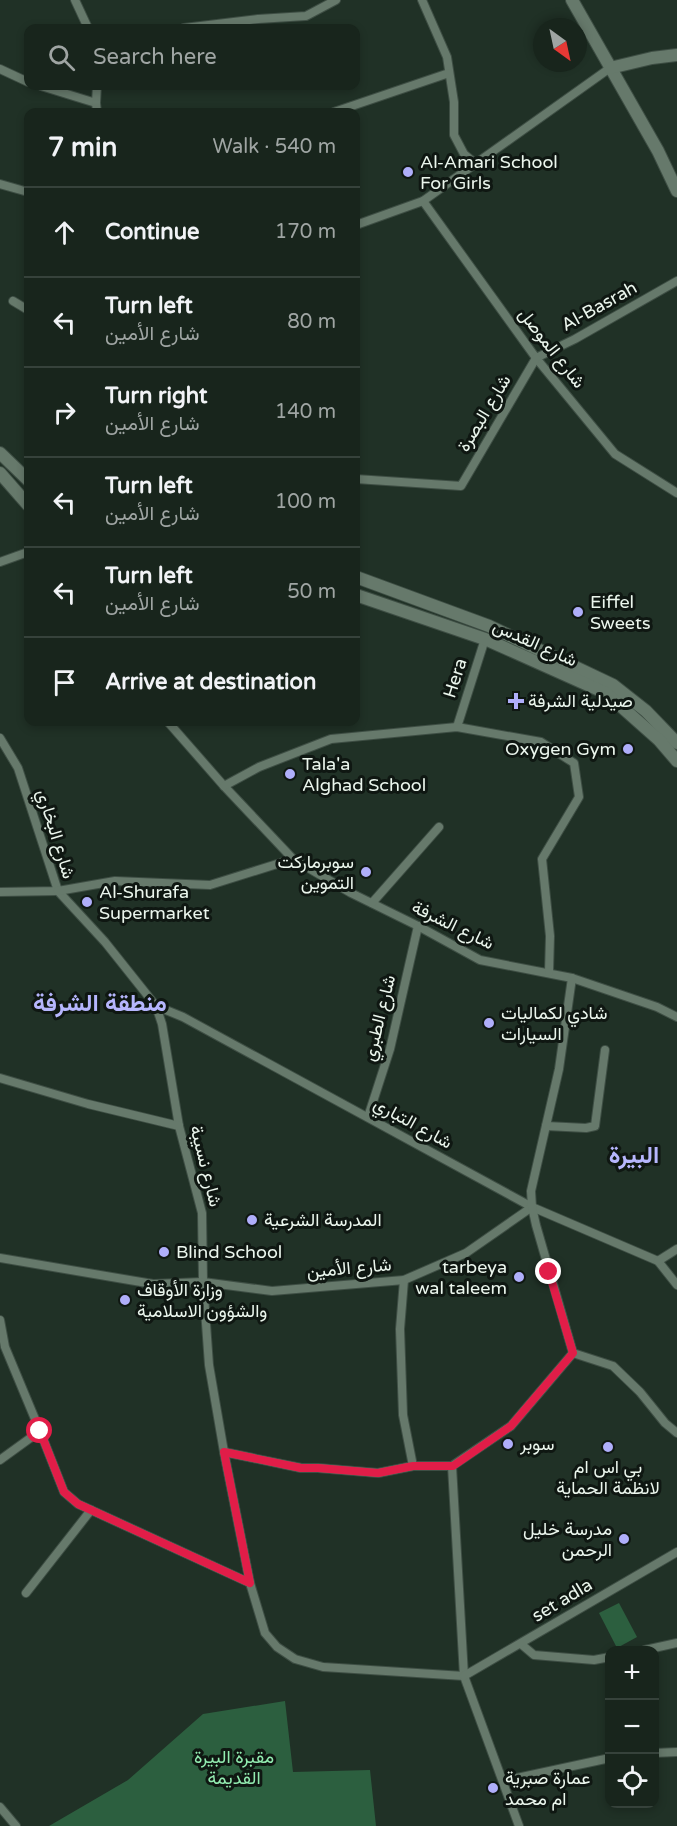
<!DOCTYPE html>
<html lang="en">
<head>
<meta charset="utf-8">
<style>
  :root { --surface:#18251c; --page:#212d25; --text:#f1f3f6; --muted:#9fa5a3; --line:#36423b }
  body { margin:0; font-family:"Varela Round",Vazirmatn,sans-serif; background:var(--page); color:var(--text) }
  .controls { position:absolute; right:18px; bottom:18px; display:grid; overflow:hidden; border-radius:12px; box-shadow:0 3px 9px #0003 }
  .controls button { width:54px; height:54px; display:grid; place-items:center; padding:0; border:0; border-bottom:2px solid var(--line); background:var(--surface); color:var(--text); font:30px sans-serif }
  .compass { position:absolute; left:533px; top:18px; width:54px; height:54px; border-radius:50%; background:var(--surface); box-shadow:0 3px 9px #0003; rotate:147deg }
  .stop { position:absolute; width:18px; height:18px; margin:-14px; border:4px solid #e11d48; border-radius:50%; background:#fff }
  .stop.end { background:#e11d48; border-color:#fff; box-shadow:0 2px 6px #0008 }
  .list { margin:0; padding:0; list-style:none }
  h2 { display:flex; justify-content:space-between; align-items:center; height:78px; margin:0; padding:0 24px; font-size:26px }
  h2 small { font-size:20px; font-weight:400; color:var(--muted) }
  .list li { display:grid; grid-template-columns:39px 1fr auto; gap:18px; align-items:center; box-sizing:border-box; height:90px; padding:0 24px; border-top:2px solid var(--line) }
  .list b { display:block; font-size:22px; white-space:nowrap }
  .list p { margin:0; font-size:20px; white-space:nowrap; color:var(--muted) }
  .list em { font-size:20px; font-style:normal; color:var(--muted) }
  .icon { flex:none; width:33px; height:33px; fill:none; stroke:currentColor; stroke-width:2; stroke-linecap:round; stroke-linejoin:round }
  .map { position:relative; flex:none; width:677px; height:1826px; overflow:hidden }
  .search { position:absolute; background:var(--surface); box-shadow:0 3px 9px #0003; left:24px; top:24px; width:336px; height:66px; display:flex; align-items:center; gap:15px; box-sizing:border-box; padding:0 21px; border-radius:12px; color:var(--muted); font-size:22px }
  .panel { position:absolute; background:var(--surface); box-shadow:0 3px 9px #0003; left:24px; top:108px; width:336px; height:618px; border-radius:12px }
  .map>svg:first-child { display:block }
</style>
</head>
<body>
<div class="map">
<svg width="677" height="1826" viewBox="0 0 677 1826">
  <rect width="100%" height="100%" fill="#203126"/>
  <g fill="#2c5f3f">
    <polygon points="619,1603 637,1637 617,1648 599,1613"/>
    <polygon points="285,1701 293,1772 370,1770 376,1826 49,1826 128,1780 203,1714"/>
  </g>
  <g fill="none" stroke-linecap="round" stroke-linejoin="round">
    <defs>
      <g id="street">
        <polyline points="75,0 88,28"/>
        <polyline points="422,0 447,57 454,102 454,135 464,154 476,164"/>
        <polyline points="184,28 258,19 306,16 336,0"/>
        <polyline points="0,69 28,82"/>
        <polyline points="41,86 96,103 97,86"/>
        <polyline points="96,103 97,112"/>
        <polyline points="334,112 449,73"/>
        <polyline points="0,184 28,192"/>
        <polyline points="423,201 536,358 615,454 677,493"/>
        <polyline points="356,225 423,201 610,68"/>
        <polyline points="13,301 28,310"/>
        <polyline points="536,358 575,339 677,281"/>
        <polyline points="356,479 461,486 536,358"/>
        <polyline points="0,562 28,552"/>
        <polyline points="168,722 224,786 293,859 351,893 418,926 480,960 572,978 657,1007 677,1017"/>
        <polyline points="457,727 485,639"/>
        <polyline points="0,738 18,768 58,891 0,892"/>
        <polyline points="224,786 259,767 331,739 457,727 541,742 574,763 579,797 542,859 550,936 549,972"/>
        <polyline points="58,891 105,942 156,1006 162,1024 179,1126 202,1213 203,1282 209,1365 224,1452 250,1583 265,1633 277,1647 295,1659 323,1667 464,1676"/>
        <polyline points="58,891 115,881 210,885 293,859"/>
        <polyline points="372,903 439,827"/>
        <polyline points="156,1006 183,1017 532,1207 658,1261 677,1285"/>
        <polyline points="0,1078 88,1104 179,1126"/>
        <polyline points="368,1117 390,1049 418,926"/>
        <polyline points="546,1126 586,1128 595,1126 605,1050"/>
        <polyline points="0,1258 153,1284 203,1282 272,1291 404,1280 466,1253 532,1207"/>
        <polyline points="658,1261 677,1249"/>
        <polyline points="404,1280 400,1329 403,1415 413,1466"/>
        <polyline points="0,1320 5,1347 40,1431 0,1460"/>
        <polyline points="573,1353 613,1366 640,1392 665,1423 677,1433"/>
        <polyline points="40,1431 64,1492 78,1504 250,1583"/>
        <polyline points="224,1452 301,1468 318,1468 378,1473 413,1466 452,1466 511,1426 573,1353 536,1225 532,1207 531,1191 559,1069 572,978"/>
        <polyline points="452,1466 464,1676 519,1826"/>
        <polyline points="26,1593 91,1510"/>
        <polyline points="521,1644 534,1655 594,1660 610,1657"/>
        <polyline points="645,1650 677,1643"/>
        <polyline points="464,1676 677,1552"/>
        <polyline points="654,1753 677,1752"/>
        <polyline points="503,1781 610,1758"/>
        <polyline points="0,1807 16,1826"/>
      </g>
      <g id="secondary">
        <polyline points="572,0 658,151 677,191"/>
        <polyline points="610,68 652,58 677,55"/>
        <polyline points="0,453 28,480"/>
        <polyline points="0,473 28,505"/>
        <polyline points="356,577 489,626 613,685 646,711 677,743"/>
        <polyline points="356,595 485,639 606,693 659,740 677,761"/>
      </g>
    </defs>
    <use href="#street" stroke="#3e4e44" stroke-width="10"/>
    <use href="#secondary" stroke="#3e4e44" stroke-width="14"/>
    <use href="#street" stroke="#66796b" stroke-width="8"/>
    <use href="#secondary" stroke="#66796b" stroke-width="12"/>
  </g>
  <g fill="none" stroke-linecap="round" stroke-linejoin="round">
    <polyline stroke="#e11d48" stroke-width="8" points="40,1431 64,1492 78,1504 250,1583 224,1452 301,1468 318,1468 378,1473 413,1466 453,1466 511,1426 573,1353 549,1272"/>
  </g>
  <g fill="#afaefa" stroke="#0f1712" stroke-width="2">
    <circle cx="408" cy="172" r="6"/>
    <circle cx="578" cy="612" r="6"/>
    <path d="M513 692h6v6h6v6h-6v6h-6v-6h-6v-6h6z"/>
    <circle cx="628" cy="749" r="6"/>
    <circle cx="290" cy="774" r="6"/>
    <circle cx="366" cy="872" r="6"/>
    <circle cx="87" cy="902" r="6"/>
    <circle cx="489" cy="1023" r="6"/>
    <circle cx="252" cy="1220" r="6"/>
    <circle cx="164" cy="1252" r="6"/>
    <circle cx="519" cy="1277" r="6"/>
    <circle cx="125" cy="1300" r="6"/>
    <circle cx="508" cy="1444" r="6"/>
    <circle cx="608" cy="1447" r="6"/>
    <circle cx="624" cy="1539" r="6"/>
    <circle cx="493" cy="1788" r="6"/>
  </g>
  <g text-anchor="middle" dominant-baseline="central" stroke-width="6" stroke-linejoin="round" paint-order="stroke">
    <g font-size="18" fill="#ebf6ed" stroke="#0f1712" text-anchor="start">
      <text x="420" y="162">Al-Amari School<tspan x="420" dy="21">For Girls</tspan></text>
      <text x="590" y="602">Eiffel<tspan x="590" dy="21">Sweets</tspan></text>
      <text x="528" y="701">صيدلية الشرفة</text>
      <text x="616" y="749" text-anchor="end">Oxygen Gym</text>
      <text x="302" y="764">Tala'a<tspan x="302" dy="21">Alghad School</tspan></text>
      <text x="354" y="862" text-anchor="end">سوبرماركت<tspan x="354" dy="21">التموين</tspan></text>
      <text x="99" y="892">Al-Shurafa<tspan x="99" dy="21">Supermarket</tspan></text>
      <text x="501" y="1013">شادي لكماليات<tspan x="501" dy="21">السيارات</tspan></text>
      <text x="264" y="1220">المدرسة الشرعية</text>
      <text x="176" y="1252">Blind School</text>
      <text x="507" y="1267" text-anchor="end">tarbeya<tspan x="507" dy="21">wal taleem</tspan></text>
      <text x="137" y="1290">وزارة الأوقاف<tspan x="137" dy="21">والشؤون الاسلامية</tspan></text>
      <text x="520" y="1444">سوبر</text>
      <text x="608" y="1467" text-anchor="middle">بي اس ام<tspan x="608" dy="21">لانظمة الحماية</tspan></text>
      <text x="612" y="1529" text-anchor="end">مدرسة خليل<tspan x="612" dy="21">الرحمن</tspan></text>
      <text x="505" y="1778">عمارة صبرية<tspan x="505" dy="21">ام محمد</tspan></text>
    </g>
    <g font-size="18" fill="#ebf6ed" stroke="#0f1712">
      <text transform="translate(599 306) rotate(-29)">Al-Basrah</text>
      <text transform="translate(552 348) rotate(52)">شارع الموصل</text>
      <text transform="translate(484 413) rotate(-59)">شارع البصرة</text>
      <text transform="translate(535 643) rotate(24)">شارع القدس</text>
      <text transform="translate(455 678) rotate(-72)">Hera</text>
      <text transform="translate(56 834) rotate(73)">شارع البخاري</text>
      <text transform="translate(453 925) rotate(26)">شارع الشرفة</text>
      <text transform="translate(379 1018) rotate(-76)">شارع الطبري</text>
      <text transform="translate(413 1123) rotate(29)">شارع التباري</text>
      <text transform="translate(206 1166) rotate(76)">شارع نسيبة</text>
      <text transform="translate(349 1268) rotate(-5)">شارع الأمين</text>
      <text transform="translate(562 1600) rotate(-31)">set adla</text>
    </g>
    <g font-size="18" fill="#92ecb0" stroke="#0f1712">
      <text x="234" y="1757">مقبرة البيرة<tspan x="234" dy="21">القديمة</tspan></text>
    </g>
    <g font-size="24" font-weight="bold" fill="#b6b6fd" stroke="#0f1712">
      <text x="100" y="1003">منطقة الشرفة</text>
      <text x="634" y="1155">البيرة</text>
    </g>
  </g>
</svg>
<div class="controls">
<button>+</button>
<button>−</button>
<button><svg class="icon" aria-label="locate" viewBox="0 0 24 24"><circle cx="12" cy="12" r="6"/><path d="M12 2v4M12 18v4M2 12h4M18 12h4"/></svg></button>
</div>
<svg class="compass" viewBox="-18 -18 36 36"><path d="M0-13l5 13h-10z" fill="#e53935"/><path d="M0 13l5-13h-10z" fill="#9fa5a3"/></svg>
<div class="stop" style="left:40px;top:1431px"></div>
<div class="stop end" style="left:549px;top:1272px"></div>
<div class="search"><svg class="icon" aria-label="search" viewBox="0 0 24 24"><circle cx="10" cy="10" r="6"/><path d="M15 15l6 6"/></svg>Search here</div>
<section class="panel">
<h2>7 min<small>Walk · 540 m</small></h2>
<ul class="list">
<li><svg class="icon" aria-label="ahead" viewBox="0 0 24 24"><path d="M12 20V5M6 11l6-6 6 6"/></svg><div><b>Continue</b></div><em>170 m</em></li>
<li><svg class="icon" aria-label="left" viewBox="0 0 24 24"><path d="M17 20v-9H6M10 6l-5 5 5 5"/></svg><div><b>Turn left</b><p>شارع الأمين</p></div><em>80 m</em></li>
<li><svg class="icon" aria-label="right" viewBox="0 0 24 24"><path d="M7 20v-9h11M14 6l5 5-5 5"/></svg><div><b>Turn right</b><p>شارع الأمين</p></div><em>140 m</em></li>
<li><svg class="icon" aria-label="left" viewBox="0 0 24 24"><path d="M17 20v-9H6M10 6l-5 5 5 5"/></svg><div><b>Turn left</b><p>شارع الأمين</p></div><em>100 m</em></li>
<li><svg class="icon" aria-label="left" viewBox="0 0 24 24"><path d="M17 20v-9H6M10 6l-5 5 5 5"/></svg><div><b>Turn left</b><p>شارع الأمين</p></div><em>50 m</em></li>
<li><svg class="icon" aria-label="arrive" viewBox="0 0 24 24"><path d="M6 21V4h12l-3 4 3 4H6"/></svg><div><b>Arrive at destination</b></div></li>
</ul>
</section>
</div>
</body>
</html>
